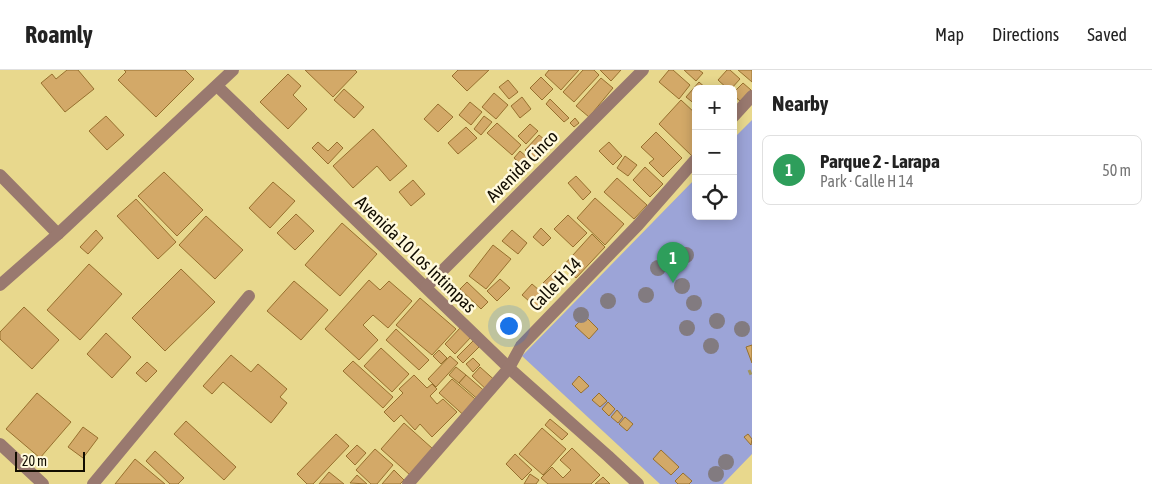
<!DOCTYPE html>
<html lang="en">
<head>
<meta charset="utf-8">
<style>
  :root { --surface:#fff; --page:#f6f6f6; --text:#222; --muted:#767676; --line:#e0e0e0; --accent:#ea580c }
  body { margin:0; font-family:"Asap Condensed",sans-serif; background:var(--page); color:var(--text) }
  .controls { position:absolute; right:15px; top:15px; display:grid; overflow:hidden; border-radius:8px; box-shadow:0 2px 12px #0003 }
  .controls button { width:45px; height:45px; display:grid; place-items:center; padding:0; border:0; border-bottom:1px solid var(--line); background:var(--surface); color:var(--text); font:25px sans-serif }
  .scale { position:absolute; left:15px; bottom:12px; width:70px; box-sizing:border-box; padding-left:5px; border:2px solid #110c00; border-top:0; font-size:14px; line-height:18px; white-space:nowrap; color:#110c00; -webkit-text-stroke:4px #fff9dc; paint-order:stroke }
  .you { position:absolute; left:508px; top:255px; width:18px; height:18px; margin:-12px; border:4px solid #fff; border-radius:50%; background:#1a73e8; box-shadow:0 0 0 8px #1a73e833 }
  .badge { display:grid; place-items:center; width:32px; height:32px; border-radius:50%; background:var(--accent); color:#fff; font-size:16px; font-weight:700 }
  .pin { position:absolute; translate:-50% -41px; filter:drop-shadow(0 1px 2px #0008) }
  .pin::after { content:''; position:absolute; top:26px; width:18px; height:15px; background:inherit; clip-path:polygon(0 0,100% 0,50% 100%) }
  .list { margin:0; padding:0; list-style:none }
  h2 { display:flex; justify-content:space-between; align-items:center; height:65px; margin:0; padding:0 20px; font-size:21px }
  h2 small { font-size:16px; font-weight:400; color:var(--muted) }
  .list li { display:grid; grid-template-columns:32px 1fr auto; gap:15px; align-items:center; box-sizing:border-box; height:70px; margin:0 10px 10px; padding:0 10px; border:1px solid var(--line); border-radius:8px }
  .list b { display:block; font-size:19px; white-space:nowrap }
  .list p { margin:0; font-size:16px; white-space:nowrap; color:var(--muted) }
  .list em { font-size:16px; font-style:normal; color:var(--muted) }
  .icon { flex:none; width:28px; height:28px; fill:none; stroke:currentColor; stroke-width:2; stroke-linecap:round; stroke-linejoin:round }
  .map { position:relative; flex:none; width:752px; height:414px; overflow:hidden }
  header { display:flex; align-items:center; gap:30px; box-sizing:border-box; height:70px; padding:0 25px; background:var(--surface); border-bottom:1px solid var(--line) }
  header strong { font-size:24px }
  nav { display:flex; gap:28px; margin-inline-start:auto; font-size:18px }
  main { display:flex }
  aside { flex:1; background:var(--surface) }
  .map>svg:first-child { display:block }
</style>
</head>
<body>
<header>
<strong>Roamly</strong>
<nav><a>Map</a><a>Directions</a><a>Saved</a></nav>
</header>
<main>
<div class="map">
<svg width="752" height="414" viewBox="0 0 752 414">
  <rect width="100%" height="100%" fill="#e8d88d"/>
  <polygon fill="#9ca4d7" points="752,50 752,384 723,414 660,414 522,286 696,108 696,146 733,146 733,69"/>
  <g fill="#d3a968" stroke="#97702e">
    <polygon points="67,0 78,0 94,19 65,42 41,13 52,4 56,9"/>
    <polygon points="124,0 185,0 194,9 156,47 118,10 126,2"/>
    <polygon points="305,0 355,0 357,2 333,27"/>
    <polygon points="458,0 489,0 467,21 452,6"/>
    <polygon points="549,0 579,0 561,20 545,5"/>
    <polygon points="583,0 594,0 599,5 574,32 563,22"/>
    <polygon points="600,0 621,0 611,11"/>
    <polygon points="669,0 673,0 690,15 679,29 659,12"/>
    <polygon points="684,0 699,0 703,3 696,11"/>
    <polygon points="727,0 730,0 740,9 731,19 728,19 718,10"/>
    <polygon points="738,0 752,0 752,12"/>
    <polygon points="288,4 301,16 293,25 307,39 288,59 260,32"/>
    <polygon points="541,7 553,19 542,30 530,18"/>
    <polygon points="601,8 613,18 589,47 576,36"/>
    <polygon points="508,10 518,22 509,29 499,17"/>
    <polygon points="699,12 707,19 696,19 696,35 686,27"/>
    <polygon points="743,13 751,20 740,31 733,25 733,23"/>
    <polygon points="344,19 364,37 354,48 334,30"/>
    <polygon points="494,23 508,35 496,49 482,37"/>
    <polygon points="522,27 531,39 520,48 511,36"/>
    <polygon points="550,29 569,48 564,52 546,34"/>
    <polygon points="681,30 696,44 696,84 693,87 659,54"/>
    <polygon points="470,32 482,42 471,55 459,45"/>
    <polygon points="438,34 453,47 438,62 424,49"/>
    <polygon points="106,46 124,65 107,80 89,61"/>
    <polygon points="484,46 492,52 481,65 474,59"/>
    <polygon points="575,48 579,53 574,57 570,53"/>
    <polygon points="497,53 521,75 512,85 487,63"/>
    <polygon points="530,54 538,61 526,74 518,66"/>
    <polygon points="466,57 477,68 458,84 448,73"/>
    <polygon points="373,59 407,96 390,111 377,96 353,118 333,96"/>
    <polygon points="656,62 682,88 663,107 649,93 654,89 641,77"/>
    <polygon points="539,65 551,75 536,91 525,80"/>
    <polygon points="318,72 328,81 337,72 343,78 328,94 312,78"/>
    <polygon points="609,72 622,86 613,95 599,81"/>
    <polygon points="520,81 528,88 522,95 514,88"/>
    <polygon points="625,86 637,95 628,106 617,98"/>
    <polygon points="645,97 663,114 650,127 633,110"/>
    <polygon points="164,102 203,140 177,166 138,126"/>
    <polygon points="576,106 591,122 583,130 568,113"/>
    <polygon points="617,108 647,135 634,149 604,122"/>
    <polygon points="413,110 425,124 411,136 399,122"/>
    <polygon points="273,112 295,131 270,158 249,138"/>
    <polygon points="595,128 624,154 605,175 577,148"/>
    <polygon points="136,129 176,172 158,189 117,146"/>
    <polygon points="296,144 314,161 295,180 277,163"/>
    <polygon points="568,145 587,163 573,177 554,159"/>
    <polygon points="206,146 243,180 215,209 179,175"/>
    <polygon points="342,153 377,184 340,226 305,195"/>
    <polygon points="541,158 551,168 543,176 533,167"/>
    <polygon points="96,160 103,168 88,184 80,177"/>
    <polygon points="512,160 527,173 518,184 502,171"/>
    <polygon points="592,164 605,177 576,208 563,196"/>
    <polygon points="493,175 511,189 486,219 469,206"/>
    <polygon points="89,194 122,224 80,270 47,240"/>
    <polygon points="181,199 215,232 165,281 132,248"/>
    <polygon points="556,200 565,208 553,222 543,213"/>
    <polygon points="500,209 510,218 497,231 487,221"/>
    <polygon points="369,210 380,220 389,211 412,231 388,258 373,245 363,255 378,270 359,290 325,259"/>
    <polygon points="294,211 328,240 301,270 267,241"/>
    <polygon points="467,212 488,232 481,239 460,219"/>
    <polygon points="532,214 547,227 537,238 522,225"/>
    <polygon points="420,228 456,259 432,285 396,255"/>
    <polygon points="24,237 59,270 32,299 0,269 0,262"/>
    <polygon points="585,246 598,259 589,269 575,256"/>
    <polygon points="461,257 472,266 455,284 445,274"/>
    <polygon points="396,259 429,290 419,300 386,270"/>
    <polygon points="106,263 131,287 112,308 87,284"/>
    <polygon points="473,271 479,277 463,293 457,287"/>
    <polygon points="752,275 752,293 746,277"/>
    <polygon points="381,278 409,304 392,322 364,296"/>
    <polygon points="439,280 447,288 441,294 433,286"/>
    <polygon points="231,285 251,302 258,294 287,319 280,327 287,333 271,353 223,312 212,324 203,316"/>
    <polygon points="450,286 458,293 436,317 428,309"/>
    <polygon points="473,288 480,295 473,302 466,294"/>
    <polygon points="353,291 393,327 383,338 343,301"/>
    <polygon points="147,292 157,301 146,312 136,303"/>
    <polygon points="456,297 466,305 459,313 449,305"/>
    <polygon points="480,297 499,314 490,323 472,306"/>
    <polygon points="414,305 427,318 432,314 437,319 430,326 437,334 443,329 457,342 432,367 420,354 415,360 401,345 394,352 384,342 403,323 399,319"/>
    <polygon points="466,305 488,324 481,332 459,313"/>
    <polygon points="579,306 589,316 581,323 572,314"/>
    <polygon points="452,309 481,334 468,349 439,323"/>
    <polygon points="37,323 71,352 40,388 6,359"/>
    <polygon points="599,323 607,331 600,337 592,330"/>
    <polygon points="608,332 615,339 609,346 602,339"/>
    <polygon points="617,340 623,347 618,353 611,347"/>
    <polygon points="625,347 633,354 627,361 619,354"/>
    <polygon points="550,349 568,364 562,370 545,355"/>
    <polygon points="186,351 236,397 224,410 174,364"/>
    <polygon points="404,353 433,379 410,405 381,379"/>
    <polygon points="83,357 98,368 83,388 68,377"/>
    <polygon points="542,358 566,379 543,405 519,384"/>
    <polygon points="336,364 349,376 313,414 307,414 297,404"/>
    <polygon points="748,364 752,369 751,375 744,367"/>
    <polygon points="357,375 366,383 355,395 346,386"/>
    <polygon points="572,378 600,405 591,414 548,414 541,408 552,397 563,408 571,400 560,390"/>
    <polygon points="375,379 393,395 377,414 371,414 356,400"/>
    <polygon points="661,380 679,397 671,405 653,389"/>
    <polygon points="155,381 184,408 178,414 170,414 146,391"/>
    <polygon points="515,384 532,400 522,410 506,394"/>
    <polygon points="135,389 165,414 115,414"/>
    <polygon points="394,400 404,410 400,414 382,414"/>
    <polygon points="329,402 344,414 319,414"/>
    <polygon points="683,403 692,411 689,414 678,414 675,411"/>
    <polygon points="530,404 539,410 536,414 524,414"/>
    <polygon points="357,405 367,414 350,413"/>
    <polygon points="603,407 610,414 595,414"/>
  </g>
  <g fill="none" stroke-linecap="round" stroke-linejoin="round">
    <polyline stroke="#9f935d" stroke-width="3" stroke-dasharray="5 2.5" stroke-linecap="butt" points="749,300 752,307"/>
    <g stroke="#99796f" stroke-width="12">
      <polyline points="217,16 509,298 608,386 638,414"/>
      <polyline points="733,47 752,26"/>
      <polyline points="0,105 58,164"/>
      <polyline points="0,215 58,164 233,0"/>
      <polyline points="426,217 643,0"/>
      <polyline points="0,374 43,414"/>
      <polyline points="93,414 249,226"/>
      <polyline points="408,414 509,298 521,276 638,155 696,89"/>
    </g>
  </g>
  <g fill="#827b80">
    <circle cx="686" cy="185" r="8"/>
    <circle cx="658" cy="198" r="8"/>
    <circle cx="682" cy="216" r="8"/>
    <circle cx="646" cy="225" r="8"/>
    <circle cx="608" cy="231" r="8"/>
    <circle cx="694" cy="233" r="8"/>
    <circle cx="581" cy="245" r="8"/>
    <circle cx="717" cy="251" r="8"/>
    <circle cx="687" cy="258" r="8"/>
    <circle cx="742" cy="259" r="8"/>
    <circle cx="711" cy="276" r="8"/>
    <circle cx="726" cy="392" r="8"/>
    <circle cx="716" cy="404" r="8"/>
  </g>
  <g text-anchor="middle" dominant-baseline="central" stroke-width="5" stroke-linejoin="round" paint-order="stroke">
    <g font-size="18" fill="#110c00" stroke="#fff9dc">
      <text transform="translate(522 96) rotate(-45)">Avenida Cinco</text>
      <text transform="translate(416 184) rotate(44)">Avenida 10 Los Intimpas</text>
      <text transform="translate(555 214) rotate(-46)">Calle H 14</text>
    </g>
  </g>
</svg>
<div class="controls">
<button>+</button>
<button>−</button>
<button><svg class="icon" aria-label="locate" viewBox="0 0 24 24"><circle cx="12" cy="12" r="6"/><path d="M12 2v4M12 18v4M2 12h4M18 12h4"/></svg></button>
</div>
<div class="scale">20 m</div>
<div class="you"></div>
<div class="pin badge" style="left:673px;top:213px;background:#2e9e5b">1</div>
</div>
<aside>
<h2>Nearby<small></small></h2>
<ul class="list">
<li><span class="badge" style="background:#2e9e5b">1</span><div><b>Parque 2 - Larapa</b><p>Park · Calle H 14</p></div><em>50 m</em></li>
</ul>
</aside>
</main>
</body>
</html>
